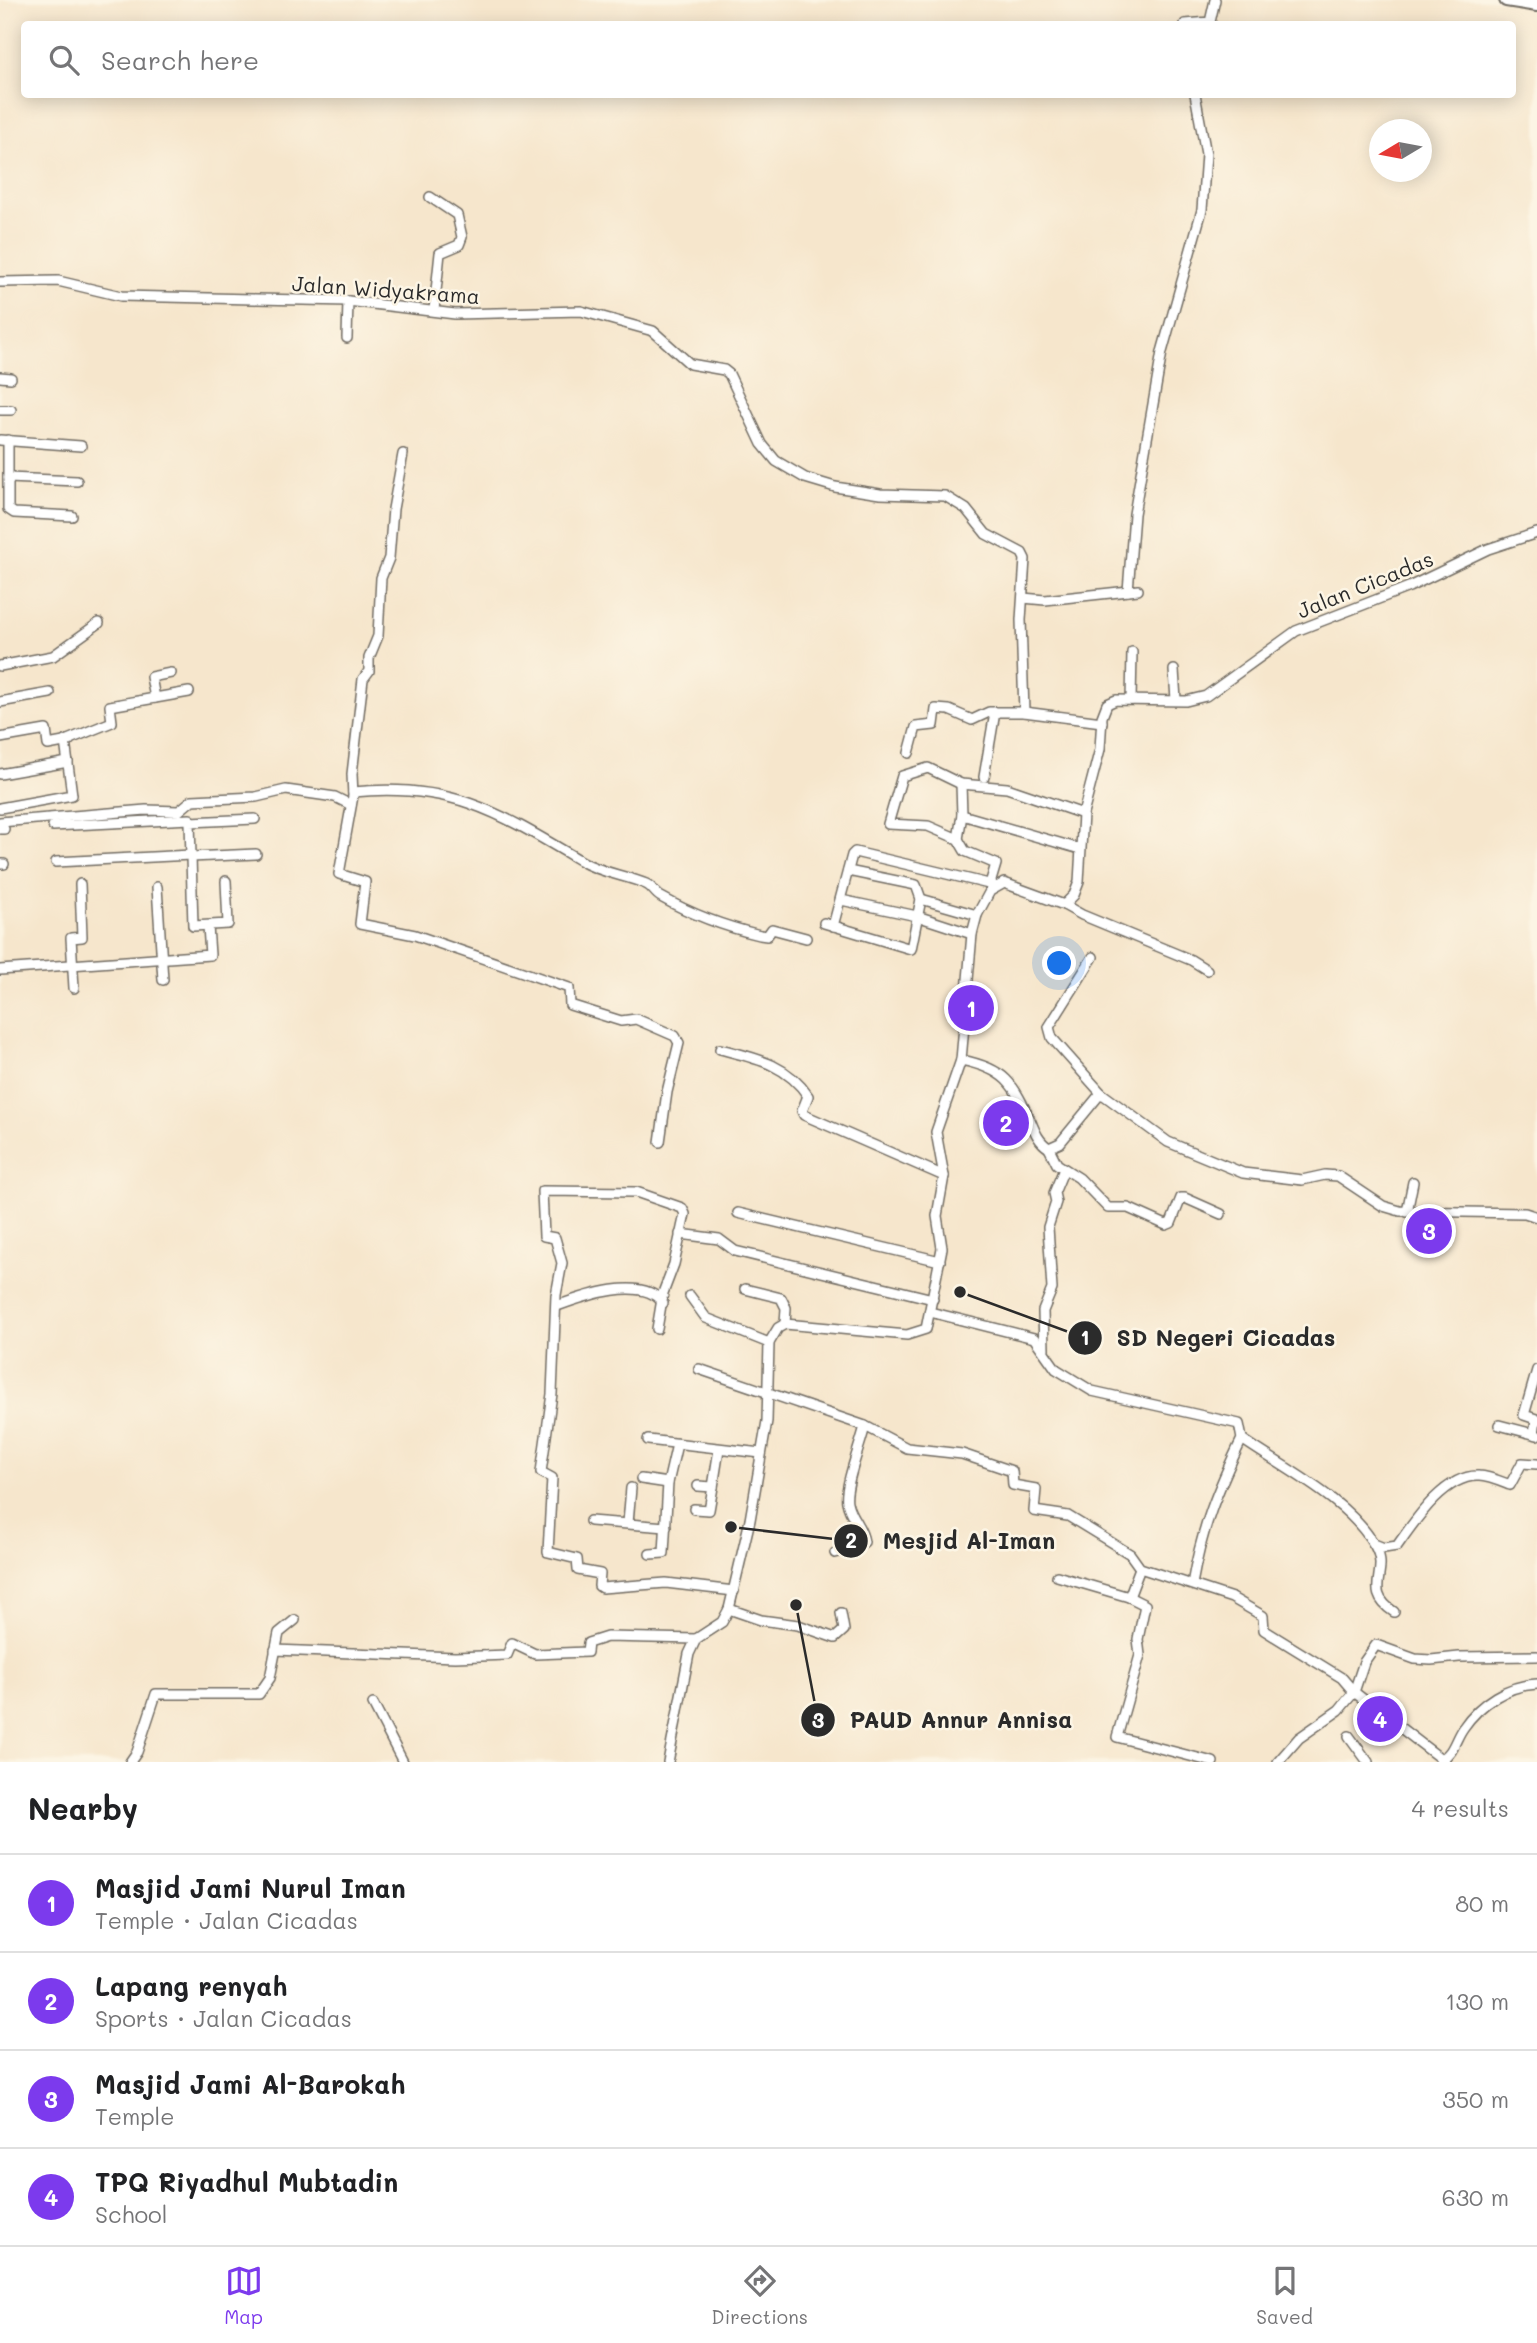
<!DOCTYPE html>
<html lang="en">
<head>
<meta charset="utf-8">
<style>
  :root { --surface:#fff; --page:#f6f6f6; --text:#202124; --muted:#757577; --line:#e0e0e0; --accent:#7c3aed }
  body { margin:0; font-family:Mali,sans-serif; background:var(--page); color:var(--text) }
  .compass { position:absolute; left:1369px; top:119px; width:63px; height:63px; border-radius:50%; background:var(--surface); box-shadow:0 4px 18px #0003; rotate:260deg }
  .you { position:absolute; left:1060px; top:964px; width:24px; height:24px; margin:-18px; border:5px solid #fff; border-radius:50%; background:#1a73e8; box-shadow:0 0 0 10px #1a73e833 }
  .badge { display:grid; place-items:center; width:46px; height:46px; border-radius:50%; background:var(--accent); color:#fff; font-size:23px; font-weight:700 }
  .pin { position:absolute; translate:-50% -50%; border:4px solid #fff; box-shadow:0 2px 7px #0006 }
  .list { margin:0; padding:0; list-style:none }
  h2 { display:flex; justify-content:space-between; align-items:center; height:91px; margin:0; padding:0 28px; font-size:30px }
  h2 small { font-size:23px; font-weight:400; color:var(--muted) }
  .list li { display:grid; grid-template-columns:46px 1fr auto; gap:21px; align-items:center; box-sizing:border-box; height:98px; padding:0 28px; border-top:2px solid var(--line) }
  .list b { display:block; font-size:26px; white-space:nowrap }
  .list p { margin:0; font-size:23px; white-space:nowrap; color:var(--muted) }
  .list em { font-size:23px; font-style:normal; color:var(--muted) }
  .icon { flex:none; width:38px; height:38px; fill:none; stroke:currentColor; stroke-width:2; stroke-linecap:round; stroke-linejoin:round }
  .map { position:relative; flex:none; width:1537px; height:1762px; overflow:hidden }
  .search { position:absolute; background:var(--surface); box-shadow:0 4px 18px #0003; left:21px; right:21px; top:21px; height:77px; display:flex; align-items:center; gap:18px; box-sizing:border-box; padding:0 24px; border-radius:7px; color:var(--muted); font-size:26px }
  .sheet { height:483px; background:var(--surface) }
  nav { display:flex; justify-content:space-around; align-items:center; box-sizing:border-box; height:98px; border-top:2px solid var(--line); background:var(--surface); font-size:19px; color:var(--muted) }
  nav a { display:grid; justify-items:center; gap:4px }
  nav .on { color:var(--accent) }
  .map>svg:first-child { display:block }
</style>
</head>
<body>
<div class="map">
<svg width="1537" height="1762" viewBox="0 0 1537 1762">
  <rect width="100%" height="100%" fill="#fcf5e5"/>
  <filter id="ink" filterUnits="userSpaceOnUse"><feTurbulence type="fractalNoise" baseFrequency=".0143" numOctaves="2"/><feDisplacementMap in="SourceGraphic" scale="14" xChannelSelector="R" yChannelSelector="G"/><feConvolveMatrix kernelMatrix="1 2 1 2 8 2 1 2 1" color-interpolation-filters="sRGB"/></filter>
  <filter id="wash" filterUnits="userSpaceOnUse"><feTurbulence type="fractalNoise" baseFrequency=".00686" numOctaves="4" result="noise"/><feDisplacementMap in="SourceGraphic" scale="28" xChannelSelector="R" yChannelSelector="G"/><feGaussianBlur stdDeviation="1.57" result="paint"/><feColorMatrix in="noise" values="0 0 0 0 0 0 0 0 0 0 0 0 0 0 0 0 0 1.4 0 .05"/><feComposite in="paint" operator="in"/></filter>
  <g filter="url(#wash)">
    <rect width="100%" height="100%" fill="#f6e6cc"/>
  </g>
  <g filter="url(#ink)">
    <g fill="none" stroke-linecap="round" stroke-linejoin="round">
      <defs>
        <g id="street">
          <polyline points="1185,24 1210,22 1215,0"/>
          <polyline points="430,197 457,215 462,237 459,245 440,253 434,310"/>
          <polyline points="0,282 58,281 121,296 348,301 455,314 581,311 653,331 690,364 724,370 729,374 762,444 776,461 805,478 835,487 880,494 945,496 966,509 986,534 1022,553 1025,559 1021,620 1024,712 1102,722"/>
          <polyline points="347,338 348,301"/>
          <polyline points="0,377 11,378"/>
          <polyline points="0,410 11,410"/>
          <polyline points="0,440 81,446"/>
          <polyline points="8,440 8,509 14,513 72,516"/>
          <polyline points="403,454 393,509 389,558 381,578 378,636 369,658 369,671 363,679 352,774 353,796 339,874 365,882 360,924 415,935 569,988 570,1005 621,1021 636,1019 675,1036 679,1043 667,1092 660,1142"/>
          <polyline points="8,478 77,481"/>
          <polyline points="1128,591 1134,514 1162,352 1202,210 1206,154 1195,94"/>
          <polyline points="1023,598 1045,600 1138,590"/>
          <polyline points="0,666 53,656 99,623"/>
          <polyline points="1174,670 1176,700"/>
          <polyline points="155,698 151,677 171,673"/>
          <polyline points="1131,700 1132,652"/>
          <polyline points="0,702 50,693"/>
          <polyline points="0,738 46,730 48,745 69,741"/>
          <polyline points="909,753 916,727 934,725 936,709 949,710 972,720 989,712 1024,712"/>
          <polyline points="0,774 68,762"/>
          <polyline points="984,777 995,712"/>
          <path d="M353,792C452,782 500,813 581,861C601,873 625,875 646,884C653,887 655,894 661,897C691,914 726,927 760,935L767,936L772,929L806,938"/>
          <polyline points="0,808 72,795 65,741 112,722 110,706 189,692"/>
          <polyline points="962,815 1080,849"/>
          <polyline points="0,822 146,810 179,811 192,800 256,797 286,790 335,797 351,805"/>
          <polyline points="53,826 190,819 190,822"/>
          <polyline points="0,829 4,829"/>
          <polyline points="958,839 962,815 961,784"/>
          <polyline points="191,857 256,854"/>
          <polyline points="56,862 191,855"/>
          <polyline points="0,864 4,864"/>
          <polyline points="226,881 228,924 193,926 190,822 255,819"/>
          <polyline points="990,884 996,864 965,851 958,839 928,826 888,824 902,776 928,768 961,784 1007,788 1083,814"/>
          <polyline points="157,887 163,980"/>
          <polyline points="921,899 977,915"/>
          <polyline points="841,900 917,916 972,934"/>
          <polyline points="1064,905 1082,915 1191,960 1207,970"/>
          <polyline points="824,923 911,949 921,899 916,885 848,871"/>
          <polyline points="833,926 852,855 855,852 993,885"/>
          <polyline points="1093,957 1049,1027 1052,1038 1101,1093"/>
          <polyline points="0,970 210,955 208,926"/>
          <polyline points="74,988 71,938 82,937 80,884"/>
          <path d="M720,1049C755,1058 787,1064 808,1096L802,1111L804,1115L944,1176"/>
          <path d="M961,1060C1006,1069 1013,1083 1031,1122C1035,1132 1039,1142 1049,1148L1060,1143L1101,1093L1168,1142L1243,1173L1302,1180L1325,1175L1338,1176L1383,1206L1400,1211L1525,1213L1537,1217"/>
          <polyline points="1049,1148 1057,1164 1079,1178 1108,1208 1128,1208 1166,1225 1171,1223 1181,1198 1185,1198 1221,1214"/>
          <polyline points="1407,1212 1413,1182"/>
          <polyline points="738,1213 940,1261"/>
          <polyline points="680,1234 719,1239 735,1251 933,1299"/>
          <polyline points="745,1289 781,1298 786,1308 785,1324"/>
          <polyline points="690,1296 706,1318 769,1343"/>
          <path d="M557,1306C584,1296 643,1275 663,1303"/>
          <path d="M930,1312L1034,1338L1056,1369L1092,1391L1239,1424L1242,1439C1217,1490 1202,1528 1192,1584"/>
          <polyline points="657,1329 663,1293 674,1264 685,1214 682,1208 636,1192 542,1191 544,1236 555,1238 562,1263 556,1295 552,1394 541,1472 552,1478 548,1552 577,1559 578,1570 600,1574 599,1586 602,1588 666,1583 734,1591"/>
          <polyline points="1044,1349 1043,1311 1052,1289 1048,1227 1056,1202 1054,1193 1064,1169"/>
          <polyline points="699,1369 865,1426 907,1448 962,1454 1012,1471 1013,1485 1036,1489 1034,1511 1068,1516 1130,1554 1140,1568 1232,1598 1263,1616 1264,1630 1342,1678 1354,1692 1445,1762"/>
          <polyline points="1499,1425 1537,1435"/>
          <polyline points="1534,1434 1536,1419 1524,1415 1537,1370"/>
          <path d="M1242,1439C1285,1469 1349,1500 1375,1546C1391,1574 1361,1590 1394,1612"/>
          <polyline points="648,1440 761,1453"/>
          <polyline points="641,1479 668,1483"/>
          <polyline points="698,1486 713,1487 719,1449"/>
          <polyline points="694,1509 709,1510 713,1487"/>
          <polyline points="590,1521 666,1527"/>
          <polyline points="628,1523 631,1488"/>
          <path d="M1374,1544L1384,1548L1397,1546C1414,1522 1445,1474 1479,1476C1488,1476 1502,1482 1510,1485L1522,1463L1537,1464"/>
          <path d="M835,1553L855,1548L864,1542C862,1526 850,1518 847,1502C844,1486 861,1444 865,1426"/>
          <polyline points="650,1554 664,1553 668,1483 677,1444"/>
          <polyline points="1057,1576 1129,1597 1140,1568"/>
          <polyline points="1129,1597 1145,1605 1138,1639 1140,1655 1117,1737 1213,1762"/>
          <polyline points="729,1609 761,1620 798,1625 835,1638 844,1630 841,1613"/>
          <polyline points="275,1650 455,1657 507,1655 512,1643 535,1654 587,1652 588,1643 607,1637 696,1639"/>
          <polyline points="373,1704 403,1762"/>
          <polyline points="1349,1736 1368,1762"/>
          <path d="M1442,1759C1454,1752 1455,1739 1463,1728C1480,1703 1508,1685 1537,1684"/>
          <polyline points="130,1762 137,1752 156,1694 259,1694 270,1678 279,1633 295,1620"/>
          <polyline points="668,1762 689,1654 696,1639 722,1622 729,1609 750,1520 767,1421 769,1343 778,1328 785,1324 907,1335 926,1329 942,1248 937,1216 944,1176 936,1132 961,1060 972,934 977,915 990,891 1004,883 1064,905 1074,895 1079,882 1083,814 1100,749 1102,717 1107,704 1116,700 1186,701 1206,696 1296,631 1409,587 1488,549 1537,533"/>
          <polyline points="1278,1762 1299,1738 1339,1710 1354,1692 1364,1662 1376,1645 1415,1659 1431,1660 1459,1657 1537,1656"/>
        </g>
        <polyline id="secondary" points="1506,0 1537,5"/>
      </defs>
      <use href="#street" stroke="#726c63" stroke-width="12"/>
      <use href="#secondary" stroke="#726c63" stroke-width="16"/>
      <use href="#street" stroke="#fff" stroke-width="9"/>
      <use href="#secondary" stroke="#fff" stroke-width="12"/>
    </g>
  </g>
  <g text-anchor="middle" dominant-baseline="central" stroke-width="5" stroke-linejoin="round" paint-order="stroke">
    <g font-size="21" fill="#2b2b2b" stroke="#fcf5e5">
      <text transform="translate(386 289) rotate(4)">Jalan Widyakrama</text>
      <text transform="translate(1365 584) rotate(-22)">Jalan Cicadas</text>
    </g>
  </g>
  <path fill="none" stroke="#2b2b2b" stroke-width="2.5" d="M960 1292L1085 1338M731 1527L851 1541M796 1605L818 1720"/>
  <g fill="#2b2b2b" stroke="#fcf5e5" stroke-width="2.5">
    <circle cx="960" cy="1292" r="7"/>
    <circle cx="731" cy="1527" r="7"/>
    <circle cx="796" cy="1605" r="7"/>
    <circle cx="1085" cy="1338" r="18"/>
    <circle cx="851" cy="1541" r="18"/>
    <circle cx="818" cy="1720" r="18"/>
  </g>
  <g font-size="21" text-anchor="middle" font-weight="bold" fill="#fff">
    <text x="1085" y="1345">1</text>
    <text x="851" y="1548">2</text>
    <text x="818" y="1728">3</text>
  </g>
  <g font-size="23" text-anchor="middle" font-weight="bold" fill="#2b2b2b" stroke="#fcf5e5" stroke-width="5" stroke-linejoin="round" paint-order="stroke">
    <text x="1226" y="1346">SD Negeri Cicadas</text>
    <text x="969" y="1549">Mesjid Al-Iman</text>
    <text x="961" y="1728">PAUD Annur Annisa</text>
  </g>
</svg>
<svg class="compass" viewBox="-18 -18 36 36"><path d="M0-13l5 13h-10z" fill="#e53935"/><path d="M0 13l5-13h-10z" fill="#757577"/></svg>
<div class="you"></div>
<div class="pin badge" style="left:971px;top:1008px">1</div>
<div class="pin badge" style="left:1006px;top:1123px">2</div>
<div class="pin badge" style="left:1429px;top:1231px">3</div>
<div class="pin badge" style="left:1380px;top:1719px">4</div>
<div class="search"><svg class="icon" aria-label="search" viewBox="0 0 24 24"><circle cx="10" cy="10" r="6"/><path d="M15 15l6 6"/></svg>Search here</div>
</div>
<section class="sheet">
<h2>Nearby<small>4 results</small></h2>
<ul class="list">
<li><span class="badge">1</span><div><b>Masjid Jami Nurul Iman</b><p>Temple · Jalan Cicadas</p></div><em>80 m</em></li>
<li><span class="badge">2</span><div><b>Lapang renyah</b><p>Sports · Jalan Cicadas</p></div><em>130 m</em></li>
<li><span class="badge">3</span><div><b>Masjid Jami Al-Barokah</b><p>Temple</p></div><em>350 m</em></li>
<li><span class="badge">4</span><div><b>TPQ Riyadhul Mubtadin</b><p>School</p></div><em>630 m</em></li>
</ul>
</section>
<nav>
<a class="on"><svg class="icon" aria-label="map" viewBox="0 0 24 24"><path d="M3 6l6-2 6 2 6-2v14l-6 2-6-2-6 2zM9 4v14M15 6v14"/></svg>Map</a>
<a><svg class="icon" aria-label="directions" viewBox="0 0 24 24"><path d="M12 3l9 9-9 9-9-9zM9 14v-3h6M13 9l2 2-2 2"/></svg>Directions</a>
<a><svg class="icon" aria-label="saved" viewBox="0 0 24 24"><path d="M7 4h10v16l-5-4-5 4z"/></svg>Saved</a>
</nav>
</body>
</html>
